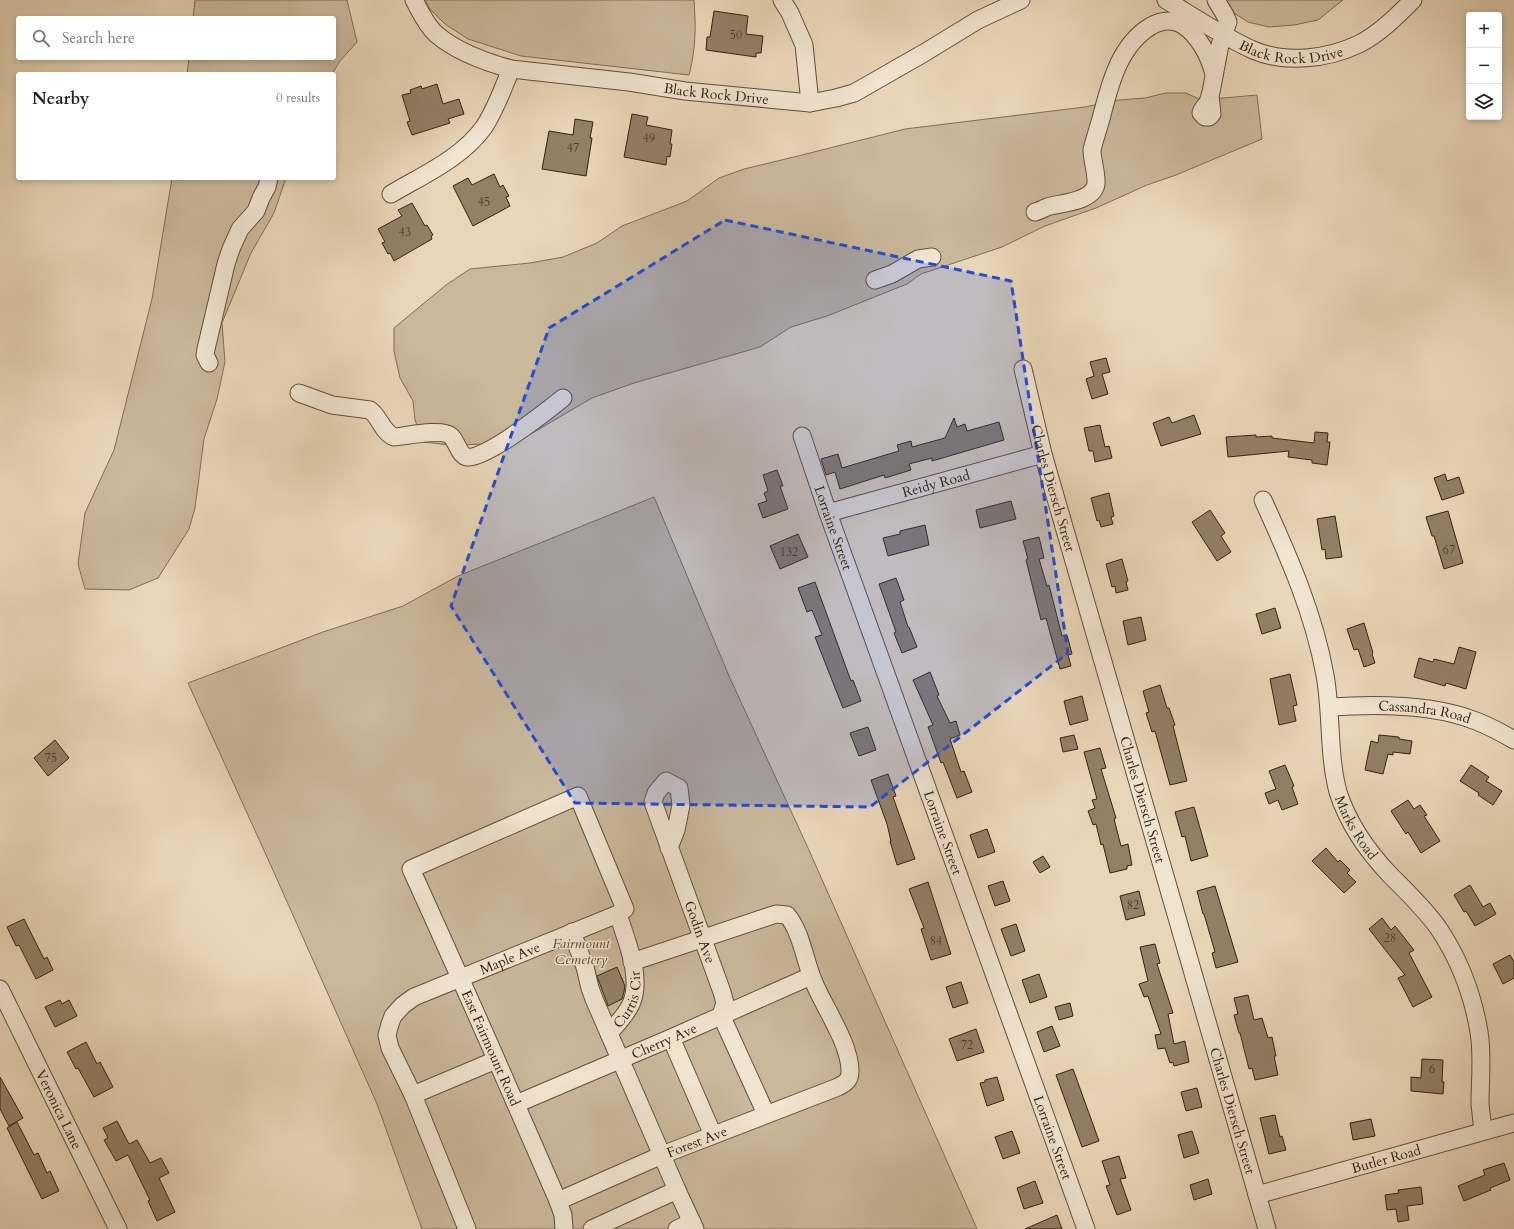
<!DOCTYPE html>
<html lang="en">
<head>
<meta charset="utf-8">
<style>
  :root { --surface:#fff; --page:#f6f6f6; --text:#222; --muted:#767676; --line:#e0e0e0 }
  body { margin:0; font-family:Cardo,serif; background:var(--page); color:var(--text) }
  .controls { position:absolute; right:12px; top:12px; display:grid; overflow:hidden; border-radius:4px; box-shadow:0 2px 6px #0003 }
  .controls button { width:36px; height:36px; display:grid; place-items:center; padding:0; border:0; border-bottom:1px solid var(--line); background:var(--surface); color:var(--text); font:20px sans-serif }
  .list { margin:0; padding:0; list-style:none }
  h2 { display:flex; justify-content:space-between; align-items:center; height:52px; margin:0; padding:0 16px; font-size:17px }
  h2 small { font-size:13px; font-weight:400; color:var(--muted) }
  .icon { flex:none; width:22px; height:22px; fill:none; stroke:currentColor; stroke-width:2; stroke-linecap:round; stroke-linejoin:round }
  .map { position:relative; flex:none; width:1514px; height:1229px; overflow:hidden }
  .search { position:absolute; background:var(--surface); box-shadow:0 2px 6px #0003; left:16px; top:16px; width:320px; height:44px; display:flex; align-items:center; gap:10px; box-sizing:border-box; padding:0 14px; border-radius:4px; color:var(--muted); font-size:15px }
  .panel { position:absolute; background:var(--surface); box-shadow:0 2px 6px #0003; left:16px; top:72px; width:320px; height:108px; border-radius:4px }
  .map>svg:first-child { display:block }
</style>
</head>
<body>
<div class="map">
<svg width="1514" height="1229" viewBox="0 0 1514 1229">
  <rect width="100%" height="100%" fill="#e9d6b8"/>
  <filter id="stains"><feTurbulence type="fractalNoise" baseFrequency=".005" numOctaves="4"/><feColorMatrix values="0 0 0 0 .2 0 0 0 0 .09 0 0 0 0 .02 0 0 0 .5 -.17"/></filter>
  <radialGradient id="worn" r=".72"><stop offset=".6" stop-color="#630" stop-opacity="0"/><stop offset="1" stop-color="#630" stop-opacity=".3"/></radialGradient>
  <g fill="#cab89b" stroke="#7f6e56">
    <polygon points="195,0 347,0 357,42 340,61 332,74 187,74 189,58 334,58 334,18 193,18"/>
    <path d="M425,0H694C696,28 696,48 689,75L521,56L468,39L445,24L430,9Z"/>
    <polygon points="1214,0 1343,0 1318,20 1294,25 1269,27 1248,22"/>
    <polygon points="1166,93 1186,93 1201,100 1257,95 1262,139 1176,175 1147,185 1096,208 1045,226 1002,247 921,274 907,284 827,316 791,327 760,347 634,383 592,398 529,435 493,444 450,445 423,442 415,420 413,401 400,378 394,351 394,328 446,285 470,269 530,263 563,257 597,243 622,226 687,201 719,178 744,169 798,156 905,129 1085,107 1119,100 1145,98"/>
    <polygon points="172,178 286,178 274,213 251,253 222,323 225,362 217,399 204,439 195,508 189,529 158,578 129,590 85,589 78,564 85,513 114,450 152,299"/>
    <polygon points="654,497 729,676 808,848 977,1229 422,1229 377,1104 272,868 188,683 323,632 403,606 458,576"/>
  </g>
  <g fill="#928067" stroke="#342310">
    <polygon points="714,11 748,16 746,34 763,36 761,53 756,53 756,57 706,50 707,37 710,37"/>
    <polygon points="437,84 443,104 459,99 464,114 448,119 450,123 412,135 407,122 410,121 402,95 411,93 410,90 421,86 422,89"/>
    <polygon points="632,114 648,117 646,125 672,130 670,144 672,144 670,157 667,156 666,165 624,157"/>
    <polygon points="575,119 593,122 590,138 592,138 586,176 542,169 549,131 573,135"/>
    <polygon points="494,174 500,187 503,185 509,196 506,197 510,206 473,226 453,186 468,178 472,185"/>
    <polygon points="412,203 425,226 427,225 433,235 431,236 432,239 394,261 390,253 388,254 382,243 385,242 378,229 402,216 398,210"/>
    <polygon points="1106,358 1110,372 1102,374 1108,394 1092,399 1086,379 1094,376 1090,362"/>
    <polygon points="1194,415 1201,434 1161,446 1153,423 1169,417 1172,423"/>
    <polygon points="954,418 957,427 965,424 967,431 999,422 1004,440 932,461 932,458 909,464 911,470 885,478 884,475 840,489 835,472 826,475 821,459 838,454 842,468 899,451 897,445 911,441 912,447 945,438"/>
    <polygon points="1100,425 1105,447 1109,446 1112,458 1095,462 1093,451 1089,451 1084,428"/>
    <polygon points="1315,432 1328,433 1327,442 1330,442 1327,465 1312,463 1312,460 1288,457 1289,451 1228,457 1226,437 1256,435 1256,437 1272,436 1272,438 1314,443"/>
    <polygon points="777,470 783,486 780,486 788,509 763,518 758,504 767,501 764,493 768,491 763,475"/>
    <polygon points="1445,474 1447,481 1459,477 1464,493 1442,500 1434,478"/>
    <polygon points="1109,493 1114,516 1111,517 1113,524 1101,527 1099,520 1097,521 1091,498"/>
    <polygon points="1011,501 1016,519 980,528 976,510"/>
    <polygon points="1210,510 1225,533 1221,536 1231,552 1217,561 1192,522"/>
    <polygon points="1448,511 1463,563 1444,569 1434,536 1432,536 1426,517"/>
    <polygon points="1335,516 1342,557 1326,559 1325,549 1322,550 1317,519"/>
    <polygon points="925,525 929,545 888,556 883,538 900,534 900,531"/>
    <polygon points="798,534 808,557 780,569 770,546"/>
    <polygon points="1039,537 1044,558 1039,559 1047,586 1049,585 1062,636 1067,635 1072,654 1068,655 1071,666 1060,669 1046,618 1041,620 1026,560 1028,559 1023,541"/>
    <polygon points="1122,559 1128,581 1126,582 1128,590 1116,593 1115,586 1112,587 1106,564"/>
    <polygon points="896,578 904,600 900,602 908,627 909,627 917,647 902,653 894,633 896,632 879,584"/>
    <polygon points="815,582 851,681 853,680 861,701 843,708 815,637 822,635 812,610 807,612 798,588"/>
    <polygon points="1275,608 1281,628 1262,634 1256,614"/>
    <polygon points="1141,617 1146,640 1128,645 1123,621"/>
    <polygon points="1364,623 1373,653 1372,654 1375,663 1364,667 1358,649 1354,650 1347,629"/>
    <polygon points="1459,647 1476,652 1466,689 1446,683 1445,686 1414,677 1419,658 1433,662 1434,659 1454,664"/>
    <polygon points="930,672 939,695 937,696 950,723 956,721 960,735 950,739 961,772 964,771 972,792 957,798 943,762 941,763 928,727 933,725 913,680"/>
    <polygon points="1290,674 1297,705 1293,706 1296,721 1279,725 1270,679"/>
    <polygon points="1160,685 1167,708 1169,708 1175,725 1173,726 1187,781 1170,785 1155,731 1152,732 1146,713 1149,712 1143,691"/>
    <polygon points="1082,696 1088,720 1070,725 1064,701"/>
    <polygon points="868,727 876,750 859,756 850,733"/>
    <polygon points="1074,735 1078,749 1063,752 1060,738"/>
    <polygon points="1379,735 1399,737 1399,739 1412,741 1410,754 1393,752 1393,755 1388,754 1383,774 1365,770 1371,741 1378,743"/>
    <polygon points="55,740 69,758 48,776 34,758"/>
    <polygon points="1100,748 1106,768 1101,769 1116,818 1114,819 1121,846 1128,844 1132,865 1127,866 1127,869 1110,873 1103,844 1101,845 1096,824 1093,825 1088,811 1095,808 1092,800 1097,799 1084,752"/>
    <polygon points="1285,765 1294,786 1292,787 1298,804 1282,810 1278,800 1269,804 1265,793 1276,789 1269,771"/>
    <polygon points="1471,765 1489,777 1486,781 1502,791 1493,805 1478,795 1479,793 1460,781"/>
    <polygon points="888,774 896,796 893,797 915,859 897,865 890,841 891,841 887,824 871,780"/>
    <polygon points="1408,800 1414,809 1420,805 1427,815 1424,816 1440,841 1421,853 1408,832 1406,834 1391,811"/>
    <polygon points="1194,807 1208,856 1191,861 1185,836 1182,837 1175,812"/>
    <polygon points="987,829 995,852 978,858 970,835"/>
    <polygon points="1326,848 1338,862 1340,860 1350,870 1347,873 1356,882 1344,893 1312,861"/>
    <polygon points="1043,856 1050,867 1040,873 1033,862"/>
    <polygon points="1003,881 1010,901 995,906 988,886"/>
    <polygon points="928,882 951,954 931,960 921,929 924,928 909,889"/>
    <polygon points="1470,885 1483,907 1490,903 1496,914 1475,926 1466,911 1464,912 1454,895"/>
    <polygon points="1215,886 1238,962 1216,968 1212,953 1215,952 1204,914 1203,914 1197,891"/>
    <polygon points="1139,891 1145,915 1126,920 1120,896"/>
    <polygon points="1382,918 1391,930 1395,926 1414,950 1409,953 1432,997 1413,1007 1398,978 1405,975 1369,929"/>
    <polygon points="24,919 44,959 47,957 53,970 36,979 19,945 16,946 7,927"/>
    <polygon points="1016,924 1025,951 1011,956 1001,929"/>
    <polygon points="1155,944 1160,963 1157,964 1173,1013 1168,1014 1174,1044 1185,1041 1189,1062 1174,1066 1173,1062 1170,1063 1165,1048 1158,1049 1155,1035 1161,1034 1148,996 1144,997 1139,984 1148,981 1140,947"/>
    <polygon points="1510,955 1514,962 1514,978 1503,984 1493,964"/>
    <polygon points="617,967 625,986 624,992 622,999 608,1006 597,976"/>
    <polygon points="1039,974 1047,997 1030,1003 1022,980"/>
    <polygon points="961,982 968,1003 953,1008 946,987"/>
    <polygon points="1248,995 1254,1020 1262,1018 1268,1038 1272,1037 1276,1056 1274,1056 1278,1075 1255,1080 1252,1068 1249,1069 1240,1033 1239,1033 1234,1015 1238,1014 1234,998"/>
    <polygon points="60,1000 62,1004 69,1000 77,1016 55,1027 45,1007"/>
    <polygon points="1070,1003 1073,1016 1059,1020 1055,1007"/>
    <polygon points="1052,1026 1060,1046 1044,1052 1037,1032"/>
    <polygon points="976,1029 984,1052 957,1061 949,1039"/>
    <polygon points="86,1042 97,1064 100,1062 113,1087 94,1097 78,1068 76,1069 67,1052"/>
    <polygon points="1422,1059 1443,1060 1442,1082 1444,1082 1443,1094 1411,1091 1411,1077 1421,1078"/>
    <polygon points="1073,1069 1099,1141 1082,1147 1056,1075"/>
    <polygon points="0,1077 23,1118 9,1126 0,1109"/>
    <polygon points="997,1077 1004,1100 987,1106 980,1083 985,1082 985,1080"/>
    <polygon points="1197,1088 1202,1107 1186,1111 1181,1092"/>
    <polygon points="1275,1115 1280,1137 1282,1136 1286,1150 1269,1154 1260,1118"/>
    <polygon points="1371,1119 1375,1136 1353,1140 1350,1123"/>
    <polygon points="117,1121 129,1144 137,1140 150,1163 161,1158 169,1173 159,1178 175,1212 157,1221 148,1201 150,1200 128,1155 116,1161 104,1140 108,1138 103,1128"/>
    <polygon points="17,1122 34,1155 38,1153 47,1173 50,1171 59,1191 42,1199 7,1128"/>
    <polygon points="1012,1131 1020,1153 1003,1159 995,1137"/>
    <polygon points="1192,1131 1199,1153 1184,1158 1178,1135"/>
    <polygon points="1119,1156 1126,1178 1120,1179 1131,1210 1117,1215 1106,1186 1110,1185 1102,1161"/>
    <polygon points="1504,1163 1510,1180 1490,1188 1491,1190 1464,1201 1458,1186 1485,1175 1483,1170"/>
    <polygon points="1208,1179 1212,1194 1194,1200 1190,1185"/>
    <polygon points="1035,1181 1043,1203 1024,1209 1017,1188"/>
    <polygon points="1421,1187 1423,1204 1407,1206 1409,1220 1398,1222 1396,1209 1387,1210 1385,1195 1399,1193 1398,1190"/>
    <polygon points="1057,1215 1062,1229 1025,1229"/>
  </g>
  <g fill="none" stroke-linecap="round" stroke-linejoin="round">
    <defs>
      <g id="minor">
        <path id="s1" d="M414,0C420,11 426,25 436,34C457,52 485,62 511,69L629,82L685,91L810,103L836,98L854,93L924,53L978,20L1021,0"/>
        <polyline points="782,0 790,13 804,45 810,103"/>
        <path id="s2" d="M1166,0C1194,17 1222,36 1253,50C1285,64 1328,59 1359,44C1379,34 1397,16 1413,0"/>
        <path d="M1210,95L1212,114L1209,117H1205L1201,113C1202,108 1206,106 1208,102C1209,99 1210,95 1211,92L1220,45L1228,22L1225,15L1216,0"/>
        <path d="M391,194C423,175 462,158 484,127C496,109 503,88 511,69"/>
        <path d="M1035,212C1039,211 1043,209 1047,207C1060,203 1093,202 1096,184C1097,174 1092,160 1092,150C1095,137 1100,124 1103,111C1111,80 1121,44 1151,26C1160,21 1171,19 1181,24C1198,34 1209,55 1214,74"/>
        <polyline points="875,280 892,274 918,259 932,257"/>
        <polyline points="209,363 205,355 206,349 226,264 231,249 240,229 256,211 261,198 267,187 269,178"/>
        <path id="s3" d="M1023,369L1043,454L1267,1229"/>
        <path d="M299,393L332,405L370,410C380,417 382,432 394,437C406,436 442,428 451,436C457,442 459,455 467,457C484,461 548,410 563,398"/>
        <path id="s4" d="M802,436L828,513L1086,1229"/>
        <path id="s5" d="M1263,500C1289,557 1314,614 1325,675C1332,714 1328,754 1338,792C1348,823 1368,852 1391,876C1408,893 1425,909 1439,929C1459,959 1473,996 1479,1032C1483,1055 1480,1080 1480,1104C1481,1113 1482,1122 1483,1131"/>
        <path id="s6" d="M828,513L1043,454"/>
        <path id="s7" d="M1330,707C1375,704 1434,704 1476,721C1489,726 1502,733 1514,740"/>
        <path id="s8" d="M669,848L676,830L681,805L679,788L666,781L656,793L653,802L722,992L725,1003L721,1015"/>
        <polyline points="572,932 585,967 590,988 594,999 677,1190 695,1229"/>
        <path id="s9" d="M0,989L118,1229"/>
        <polyline points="721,1015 766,1114"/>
        <path id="s10" d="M609,1033C617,1024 626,1015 631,1004C643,978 626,940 618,914"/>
        <polyline points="671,1038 713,1135"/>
        <polyline points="413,1095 496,1060"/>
        <path id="s11" d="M516,1104L671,1038L811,976"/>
        <path id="s12" d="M1257,1195L1514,1123"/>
        <path id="s13" d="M558,1201L662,1155L838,1087C846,1083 850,1080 850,1071C850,1043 823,1006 813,980C805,961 801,931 787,915L776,914L632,962"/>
        <path id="s14" d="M467,1229L413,1095L390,1048L387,1035L390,1024L393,1016L403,1005L414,997L618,914L625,909L578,796L411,869C461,979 510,1090 558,1201L563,1215L564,1229"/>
        <polyline points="592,1229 677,1190"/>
        <polyline points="677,1229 692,1222"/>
      </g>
    </defs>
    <use href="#minor" stroke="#61503a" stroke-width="19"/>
    <use href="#minor" stroke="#f1e4d1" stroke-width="17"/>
  </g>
  <path fill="#1d4ed8" fill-opacity="0.2" stroke="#1d4ed8" stroke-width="3" stroke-dasharray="8 5" stroke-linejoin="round" d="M725,220L1011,281L1068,653L870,807L575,803L451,606L549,328Z"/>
  <g text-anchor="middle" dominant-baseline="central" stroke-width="3" stroke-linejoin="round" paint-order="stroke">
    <g font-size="12" fill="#4c3a26">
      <text x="736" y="35">50</text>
      <text x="649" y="138">49</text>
      <text x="573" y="148">47</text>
      <text x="484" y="202">45</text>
      <text x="405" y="232">43</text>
      <text x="1449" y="550">67</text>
      <text x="789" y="552">132</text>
      <text x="51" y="758">75</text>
      <text x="1133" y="905">82</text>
      <text x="1390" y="938">28</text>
      <text x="936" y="941">84</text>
      <text x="967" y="1045">72</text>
      <text x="1432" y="1069">6</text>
    </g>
    <g font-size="14" fill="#342310" stroke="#f1e4d1">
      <text stroke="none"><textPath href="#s2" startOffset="139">Black Rock Drive</textPath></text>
      <text stroke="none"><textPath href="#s1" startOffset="331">Black Rock Drive</textPath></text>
      <text stroke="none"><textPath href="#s6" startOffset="112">Reidy Road</textPath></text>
      <text stroke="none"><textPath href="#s3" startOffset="123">Charles Diersch Street</textPath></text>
      <text stroke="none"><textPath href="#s4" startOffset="97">Lorraine Street</textPath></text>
      <text stroke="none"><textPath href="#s7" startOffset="95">Cassandra Road</textPath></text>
      <text stroke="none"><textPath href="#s3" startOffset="447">Charles Diersch Street</textPath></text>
      <text stroke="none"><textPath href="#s5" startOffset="344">Marks Road</textPath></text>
      <text stroke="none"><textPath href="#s4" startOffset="421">Lorraine Street</textPath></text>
      <text stroke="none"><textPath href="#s8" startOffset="240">Godin Ave</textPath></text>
      <text stroke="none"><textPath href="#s14" startOffset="362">Maple Ave</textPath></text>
      <text stroke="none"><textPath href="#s10" startOffset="40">Curtis Cir</textPath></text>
      <text stroke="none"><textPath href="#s11" startOffset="161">Cherry Ave</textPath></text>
      <text stroke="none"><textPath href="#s14" startOffset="988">East Fairmount Road</textPath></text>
      <text stroke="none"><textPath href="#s9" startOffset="134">Veronica Lane</textPath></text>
      <text stroke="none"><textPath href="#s3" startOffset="771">Charles Diersch Street</textPath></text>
      <text stroke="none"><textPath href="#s4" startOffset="745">Lorraine Street</textPath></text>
      <text stroke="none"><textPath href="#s13" startOffset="151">Forest Ave</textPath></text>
      <text stroke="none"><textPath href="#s12" startOffset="134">Butler Road</textPath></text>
    </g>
    <g font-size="14" font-style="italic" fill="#5a4833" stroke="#f1e4d1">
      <text x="581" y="943">Fairmount<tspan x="581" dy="16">Cemetery</tspan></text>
    </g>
  </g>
  <rect width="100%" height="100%" filter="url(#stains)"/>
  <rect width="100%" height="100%" fill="url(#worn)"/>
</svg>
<div class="controls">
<button>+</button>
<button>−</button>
<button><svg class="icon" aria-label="layers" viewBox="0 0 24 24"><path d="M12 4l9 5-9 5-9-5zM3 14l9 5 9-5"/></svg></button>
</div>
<div class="search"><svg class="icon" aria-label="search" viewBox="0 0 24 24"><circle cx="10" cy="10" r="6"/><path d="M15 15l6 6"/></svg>Search here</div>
<section class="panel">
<h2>Nearby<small>0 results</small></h2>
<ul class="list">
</ul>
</section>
</div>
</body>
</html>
